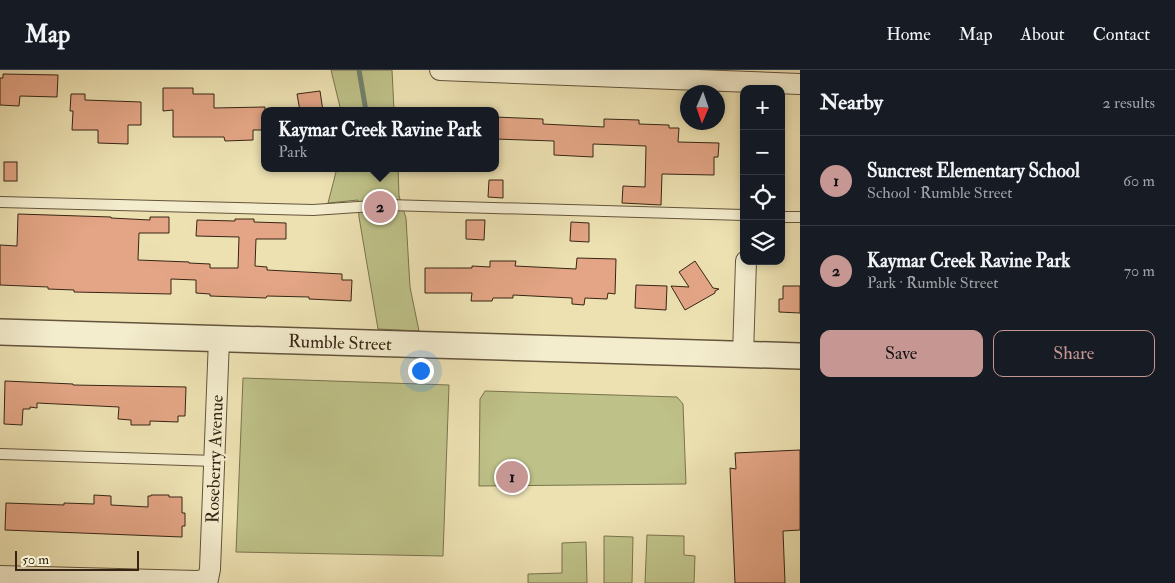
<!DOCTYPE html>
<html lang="en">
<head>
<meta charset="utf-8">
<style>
  :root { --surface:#171b24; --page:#242831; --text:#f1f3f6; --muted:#9ea1a6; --line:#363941; --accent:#c59692 }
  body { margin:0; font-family:"IM FELL Double Pica",serif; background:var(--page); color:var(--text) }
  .controls { position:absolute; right:15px; top:15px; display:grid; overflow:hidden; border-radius:10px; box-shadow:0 2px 8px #0003 }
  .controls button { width:45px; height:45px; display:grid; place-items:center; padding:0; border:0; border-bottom:1px solid var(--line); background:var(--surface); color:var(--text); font:25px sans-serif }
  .compass { position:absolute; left:680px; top:15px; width:45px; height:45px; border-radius:50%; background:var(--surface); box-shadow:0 2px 8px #0003; rotate:182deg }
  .scale { position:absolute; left:15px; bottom:12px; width:124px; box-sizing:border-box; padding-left:5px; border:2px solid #372514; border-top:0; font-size:14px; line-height:18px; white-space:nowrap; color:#372514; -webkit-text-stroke:4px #f3eccd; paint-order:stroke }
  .you { position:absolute; left:420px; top:300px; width:18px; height:18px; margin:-12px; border:4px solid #fff; border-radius:50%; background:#1a73e8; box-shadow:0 0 0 8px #1a73e833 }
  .badge { display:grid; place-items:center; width:32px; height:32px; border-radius:50%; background:var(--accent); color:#111; font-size:16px; font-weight:700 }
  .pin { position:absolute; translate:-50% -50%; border:2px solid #fff; box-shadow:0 1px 5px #0006 }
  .popup { position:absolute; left:261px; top:37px; width:238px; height:65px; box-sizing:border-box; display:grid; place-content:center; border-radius:10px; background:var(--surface); filter:drop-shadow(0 1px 4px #0005); font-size:16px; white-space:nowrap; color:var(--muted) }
  .popup b { font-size:19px; color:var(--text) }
  .popup::after { content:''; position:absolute; left:50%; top:100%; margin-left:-10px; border:10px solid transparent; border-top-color:var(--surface) }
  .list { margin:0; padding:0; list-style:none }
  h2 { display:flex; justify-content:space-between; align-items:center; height:65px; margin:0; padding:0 20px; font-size:21px }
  h2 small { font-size:16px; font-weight:400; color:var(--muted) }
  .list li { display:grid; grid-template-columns:32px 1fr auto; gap:15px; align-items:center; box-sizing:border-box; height:90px; padding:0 20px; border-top:1px solid var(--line) }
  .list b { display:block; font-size:19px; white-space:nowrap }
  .list p { margin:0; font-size:16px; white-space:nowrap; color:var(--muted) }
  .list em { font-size:16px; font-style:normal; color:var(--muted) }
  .actions { display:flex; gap:10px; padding:15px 20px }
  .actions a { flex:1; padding:11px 0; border:1px solid var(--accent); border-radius:10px; text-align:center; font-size:18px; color:var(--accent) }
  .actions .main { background:var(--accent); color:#111 }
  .icon { flex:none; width:28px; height:28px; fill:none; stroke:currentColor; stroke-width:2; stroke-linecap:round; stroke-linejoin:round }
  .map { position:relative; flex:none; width:800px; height:513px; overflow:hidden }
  header { display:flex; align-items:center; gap:30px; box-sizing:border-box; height:70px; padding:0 25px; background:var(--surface); border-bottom:1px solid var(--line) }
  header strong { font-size:24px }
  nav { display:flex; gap:28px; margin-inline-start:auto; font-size:18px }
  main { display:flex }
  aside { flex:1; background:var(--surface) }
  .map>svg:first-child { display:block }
</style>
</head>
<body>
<header>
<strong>Map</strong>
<nav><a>Home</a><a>Map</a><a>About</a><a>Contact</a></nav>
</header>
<main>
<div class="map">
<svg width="800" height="513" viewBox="0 0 800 513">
  <rect width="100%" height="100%" fill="#ede1b2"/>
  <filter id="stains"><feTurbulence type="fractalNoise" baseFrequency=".004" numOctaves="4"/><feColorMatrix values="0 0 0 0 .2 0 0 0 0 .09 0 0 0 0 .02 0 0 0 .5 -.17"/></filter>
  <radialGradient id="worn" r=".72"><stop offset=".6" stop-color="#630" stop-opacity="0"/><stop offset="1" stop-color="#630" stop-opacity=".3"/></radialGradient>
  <g fill="#bec188" stroke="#7a734e">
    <polygon points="331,0 392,0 394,41 341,41"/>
    <polygon points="337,98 398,98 399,126 406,148 410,217 419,261 378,259 359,147 358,130 328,133"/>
    <polygon points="243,308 449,315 443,486 236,482"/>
    <polygon points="485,321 677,327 683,334 686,414 479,416 480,329"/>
    <polygon points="647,465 684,466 684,485 695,486 694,513 645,513"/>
    <polygon points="604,466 633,467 632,513 604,513"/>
    <polygon points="586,472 587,513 528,513 528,504 562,503 562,473"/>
  </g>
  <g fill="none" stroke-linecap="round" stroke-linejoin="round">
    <polyline stroke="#72816c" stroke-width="5" points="359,0 366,41"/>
  </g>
  <g fill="#e3a585" stroke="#372514">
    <polygon points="3,4 58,5 57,27 20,26 19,36 0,35 0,8 3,8"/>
    <polygon points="163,18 193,18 193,24 214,24 214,38 265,37 265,60 253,60 253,70 225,71 224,67 173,67 173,40 163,41"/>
    <polygon points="320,21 323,41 300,41 297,24"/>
    <polygon points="71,24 85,24 85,30 141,32 141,55 128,55 128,74 98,73 98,60 72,60 73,41 70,41"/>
    <polygon points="495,47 543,49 543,54 604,57 604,49 639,50 639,54 669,55 669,58 679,58 678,72 719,73 718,87 714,87 714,105 662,104 661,135 622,133 623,116 645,117 646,76 593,74 593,87 554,85 554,71 495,69"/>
    <rect x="4" y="92" width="13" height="19"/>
    <polygon points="489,110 503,110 503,128 488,127"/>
    <polygon points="18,144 111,147 111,148 150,150 150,147 169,147 169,163 139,163 138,190 189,192 189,193 210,194 210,198 238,198 239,167 196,166 197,150 235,151 235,149 254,149 254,152 286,153 286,169 256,169 255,196 267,197 267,200 342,204 342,210 352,210 351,231 309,229 309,227 267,226 266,228 210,226 210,224 196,223 196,210 171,209 171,224 74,222 74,220 48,219 48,217 0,215 0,175 17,176"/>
    <polygon points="466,150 485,150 484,170 466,169"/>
    <polygon points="571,152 589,153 589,172 570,171"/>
    <polygon points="577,188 616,189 615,224 608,223 607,229 585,228 584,235 572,234 572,228 513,225 513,228 493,228 492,231 471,231 472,223 425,223 425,198 472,198 472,196 490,197 490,191 516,191 515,196 576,199"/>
    <polygon points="695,191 713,218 719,219 715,221 715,223 685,240 671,216 689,217 679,202"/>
    <polygon points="636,215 667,216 666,240 635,238"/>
    <polygon points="783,216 800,216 800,243 779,242 779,229 783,229"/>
    <polygon points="5,311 73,314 73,315 186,317 185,346 178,346 178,352 150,351 150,355 131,355 131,350 118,349 119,337 37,333 37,338 30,337 30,339 23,339 22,355 4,354"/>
    <polygon points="800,380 800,460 783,461 785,513 735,513 730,398 736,399 735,383"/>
    <polygon points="94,425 111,426 111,435 148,437 148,426 151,426 151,425 169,425 169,427 182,427 182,443 185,443 185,456 182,456 182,467 5,460 6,433 64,435 64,433 94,434"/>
  </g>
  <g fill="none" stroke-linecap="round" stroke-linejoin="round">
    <defs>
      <g id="service">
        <polyline points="0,132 313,140 388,135 744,145"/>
        <polyline points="781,147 800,147"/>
        <polyline points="0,384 215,391"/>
      </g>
      <g id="minor">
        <polyline points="440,0 800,14"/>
        <polyline points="743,284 746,191"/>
        <polyline points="0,506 197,511 208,509 210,499 219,269"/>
      </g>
      <polyline id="tertiary" points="0,262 800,286"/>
    </defs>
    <use href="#service" stroke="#64543c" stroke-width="12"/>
    <use href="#minor" stroke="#64543c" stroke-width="22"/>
    <use href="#tertiary" stroke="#64543c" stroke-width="28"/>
    <use href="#service" stroke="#f3eccd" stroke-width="10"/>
    <use href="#minor" stroke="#f3eccd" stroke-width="20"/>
    <use href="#tertiary" stroke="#f3eccd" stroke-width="25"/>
  </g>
  <g text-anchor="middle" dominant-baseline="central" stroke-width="4.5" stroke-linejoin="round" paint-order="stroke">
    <g font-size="18" fill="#372514" stroke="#f3eccd">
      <text transform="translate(340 273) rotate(2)">Rumble Street</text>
      <text transform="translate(215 389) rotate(-88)">Roseberry Avenue</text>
    </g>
  </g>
  <rect width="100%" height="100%" filter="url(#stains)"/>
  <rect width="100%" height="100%" fill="url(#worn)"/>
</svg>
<div class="controls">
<button>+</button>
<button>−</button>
<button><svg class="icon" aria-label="locate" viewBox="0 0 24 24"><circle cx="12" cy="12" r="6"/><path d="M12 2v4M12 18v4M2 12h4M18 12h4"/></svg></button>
<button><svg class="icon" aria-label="layers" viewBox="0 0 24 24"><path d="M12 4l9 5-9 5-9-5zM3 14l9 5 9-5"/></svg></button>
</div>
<svg class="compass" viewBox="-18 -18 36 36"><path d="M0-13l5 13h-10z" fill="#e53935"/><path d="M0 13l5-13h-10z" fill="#9ea1a6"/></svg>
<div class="scale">50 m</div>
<div class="you"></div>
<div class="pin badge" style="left:512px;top:407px">1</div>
<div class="pin badge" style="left:380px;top:137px">2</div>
<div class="popup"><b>Kaymar Creek Ravine Park</b>Park</div>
</div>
<aside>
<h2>Nearby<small>2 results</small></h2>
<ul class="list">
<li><span class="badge">1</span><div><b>Suncrest Elementary School</b><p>School · Rumble Street</p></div><em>60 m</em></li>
<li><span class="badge">2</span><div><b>Kaymar Creek Ravine Park</b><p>Park · Rumble Street</p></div><em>70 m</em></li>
</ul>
<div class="actions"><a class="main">Save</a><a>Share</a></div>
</aside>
</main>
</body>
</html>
